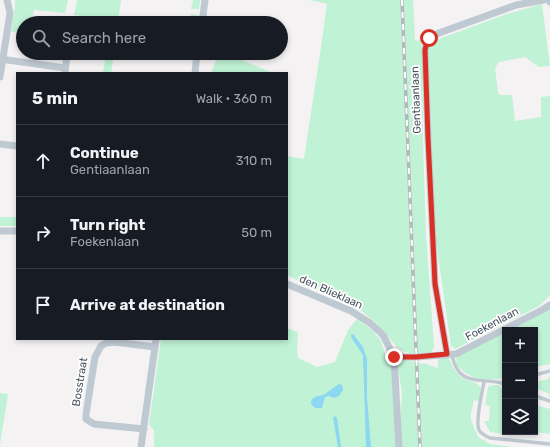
<!DOCTYPE html>
<html lang="en">
<head>
<meta charset="utf-8">
<style>
  :root { --surface:#171b24; --page:#242831; --text:#f1f3f6; --muted:#9ea1a6; --line:#363941 }
  body { margin:0; font-family:Rubik,sans-serif; background:var(--page); color:var(--text) }
  .controls { position:absolute; right:12px; bottom:12px; display:grid; overflow:hidden; border-radius:0px; box-shadow:0 2px 6px #0003 }
  .controls button { width:36px; height:36px; display:grid; place-items:center; padding:0; border:0; border-bottom:1px solid var(--line); background:var(--surface); color:var(--text); font:20px sans-serif }
  .stop { position:absolute; width:12px; height:12px; margin:-9px; border:3px solid #d93025; border-radius:50%; background:#fff }
  .stop.end { background:#d93025; border-color:#fff; box-shadow:0 1px 4px #0008 }
  .list { margin:0; padding:0; list-style:none }
  h2 { display:flex; justify-content:space-between; align-items:center; height:52px; margin:0; padding:0 16px; font-size:17px }
  h2 small { font-size:13px; font-weight:400; color:var(--muted) }
  .list li { display:grid; grid-template-columns:26px 1fr auto; gap:12px; align-items:center; box-sizing:border-box; height:72px; padding:0 16px; border-top:1px solid var(--line) }
  .list b { display:block; font-size:15px; white-space:nowrap }
  .list p { margin:0; font-size:13px; white-space:nowrap; color:var(--muted) }
  .list em { font-size:13px; font-style:normal; color:var(--muted) }
  .icon { flex:none; width:22px; height:22px; fill:none; stroke:currentColor; stroke-width:2; stroke-linecap:round; stroke-linejoin:round }
  .map { position:relative; flex:none; width:550px; height:447px; overflow:hidden }
  .search { position:absolute; background:var(--surface); box-shadow:0 2px 6px #0003; left:16px; top:16px; width:272px; height:44px; display:flex; align-items:center; gap:10px; box-sizing:border-box; padding:0 14px; border-radius:22px; color:var(--muted); font-size:15px }
  .panel { position:absolute; background:var(--surface); box-shadow:0 2px 6px #0003; left:16px; top:72px; width:272px; height:268px; border-radius:0px }
  .map>svg:first-child { display:block }
</style>
</head>
<body>
<div class="map">
<svg width="550" height="447" viewBox="0 0 550 447">
  <rect width="100%" height="100%" fill="#f4f2f2"/>
  <g fill="#c0f2d5">
    <polygon points="15,0 68,0 65,13 34,10 31,23 23,23 23,33 11,32 15,6"/>
    <polygon points="77,0 121,0 118,23 110,23 110,19 74,15"/>
    <polygon points="193,0 200,0 199,9 191,9"/>
    <polygon points="310,0 413,0 415,41 422,40 423,142 426,235 434,346 431,354 409,353 403,351 397,347 375,322 363,312 287,275 287,156 304,159 320,54 327,4"/>
    <polygon points="542,4 550,66 539,67 525,57 499,62 495,68 498,92 499,95 512,95 515,121 541,117 541,97 550,96 550,295 539,306 455,349 451,346 435,234 428,50 431,44 436,40 504,15"/>
    <polygon points="191,14 198,15 197,23 190,23"/>
    <polygon points="106,53 114,53 111,73 103,73"/>
    <polygon points="219,53 225,53 273,73 211,73"/>
    <rect x="0" y="217" width="17" height="9"/>
    <polygon points="550,308 550,364 535,367 535,330 510,330"/>
    <polygon points="357,319 372,330 381,341 387,360 391,364 394,379 396,447 154,447 154,430 149,425 161,339 287,339 287,328 298,332 297,352 298,358 317,367 335,362 348,330"/>
    <path d="M505,332V378C494,380 479,380 469,375C464,373 460,368 456,364L457,356Z"/>
    <path d="M448,357C452,364 454,371 461,377C467,382 476,380 481,388L479,401L474,400L471,413V420L478,437L490,444L515,447H401L400,425L402,392L397,363L403,359L423,364V363L438,368V361L440,358Z"/>
    <polygon points="550,375 550,397 548,397 550,394 535,388 535,382 548,379"/>
    <polygon points="493,385 498,385 505,391 505,429 503,429 502,434 490,432 484,421 489,421 490,406 485,405 488,387"/>
    <polygon points="0,393 8,394 0,444"/>
    <polygon points="535,405 550,409 550,434 533,432 535,432"/>
  </g>
  <g fill="#8cd8f1">
    <polygon points="351,334 353,334 363,347 367,359 367,397 371,447 366,447 363,355 351,337"/>
    <path d="M339,384L342,385L343,390L339,396L334,398L329,396L325,397L322,408H315L311,404C311,395 319,397 325,394C330,391 334,387 339,384Z"/>
    <polygon points="335,416 337,418 341,447 338,447 333,418"/>
  </g>
  <g fill="none" stroke-linecap="round" stroke-linejoin="round">
    <g stroke="#bfc9d2" stroke-width="3.5">
      <path d="M452,355C459,389 480,376 505,384"/>
      <polyline points="535,375 550,371"/>
      <path d="M484,382C482,393 475,421 479,430C481,434 486,436 490,438L550,444"/>
      <polyline points="535,396 550,401"/>
    </g>
    <g stroke="#bfc9d2" stroke-width="7">
      <polyline points="550,0 550,2"/>
      <polyline points="202,23 205,0"/>
      <polyline points="0,59 65,68"/>
      <polyline points="65,73 67,53"/>
      <polyline points="195,73 197,53"/>
      <polyline points="0,77 10,13 7,0"/>
      <polyline points="0,144 17,146"/>
      <polyline points="0,231 17,231"/>
      <polyline points="287,284 351,311 370,323 383,335 394,357 399,447"/>
      <path d="M447,354L435,284L428,138L425,50C427,39 429,38 439,33L516,5L544,0"/>
      <polyline points="394,357 416,357 456,354 542,310 550,305"/>
      <polyline points="144,429 94,424 86,419 86,414 95,357 101,346 106,343 114,342 155,347"/>
      <polyline points="141,447 156,339"/>
    </g>
    <defs>
      <polyline id="rail" points="402,0 420,447"/>
    </defs>
    <use href="#rail" stroke="#b4b7bc" stroke-width="3.5"/>
    <use href="#rail" stroke="#fff" stroke-width="2" stroke-dasharray="6" stroke-linecap="butt"/>
  </g>
  <g fill="none" stroke-linecap="round" stroke-linejoin="round">
    <polyline stroke="#d93025" stroke-width="5" points="394,357 416,357 447,354 435,284 428,138 425,50 427,42 429,38"/>
  </g>
  <g text-anchor="middle" dominant-baseline="central" stroke-width="3.5" stroke-linejoin="round" paint-order="stroke">
    <g font-size="11" fill="#495461" stroke="#fff">
      <text transform="translate(416 100) rotate(-92)">Gentiaanlaan</text>
      <text transform="translate(331 292) rotate(24)">den Blieklaan</text>
      <text transform="translate(492 324) rotate(-28)">Foekenlaan</text>
      <text transform="translate(80 382) rotate(-81)">Bosstraat</text>
    </g>
  </g>
</svg>
<div class="controls">
<button>+</button>
<button>−</button>
<button><svg class="icon" aria-label="layers" viewBox="0 0 24 24"><path d="M12 4l9 5-9 5-9-5zM3 14l9 5 9-5"/></svg></button>
</div>
<div class="stop" style="left:429px;top:38px"></div>
<div class="stop end" style="left:394px;top:357px"></div>
<div class="search"><svg class="icon" aria-label="search" viewBox="0 0 24 24"><circle cx="10" cy="10" r="6"/><path d="M15 15l6 6"/></svg>Search here</div>
<section class="panel">
<h2>5 min<small>Walk · 360 m</small></h2>
<ul class="list">
<li><svg class="icon" aria-label="ahead" viewBox="0 0 24 24"><path d="M12 20V5M6 11l6-6 6 6"/></svg><div><b>Continue</b><p>Gentiaanlaan</p></div><em>310 m</em></li>
<li><svg class="icon" aria-label="right" viewBox="0 0 24 24"><path d="M7 20v-9h11M14 6l5 5-5 5"/></svg><div><b>Turn right</b><p>Foekenlaan</p></div><em>50 m</em></li>
<li><svg class="icon" aria-label="arrive" viewBox="0 0 24 24"><path d="M6 21V4h12l-3 4 3 4H6"/></svg><div><b>Arrive at destination</b></div></li>
</ul>
</section>
</div>
</body>
</html>
